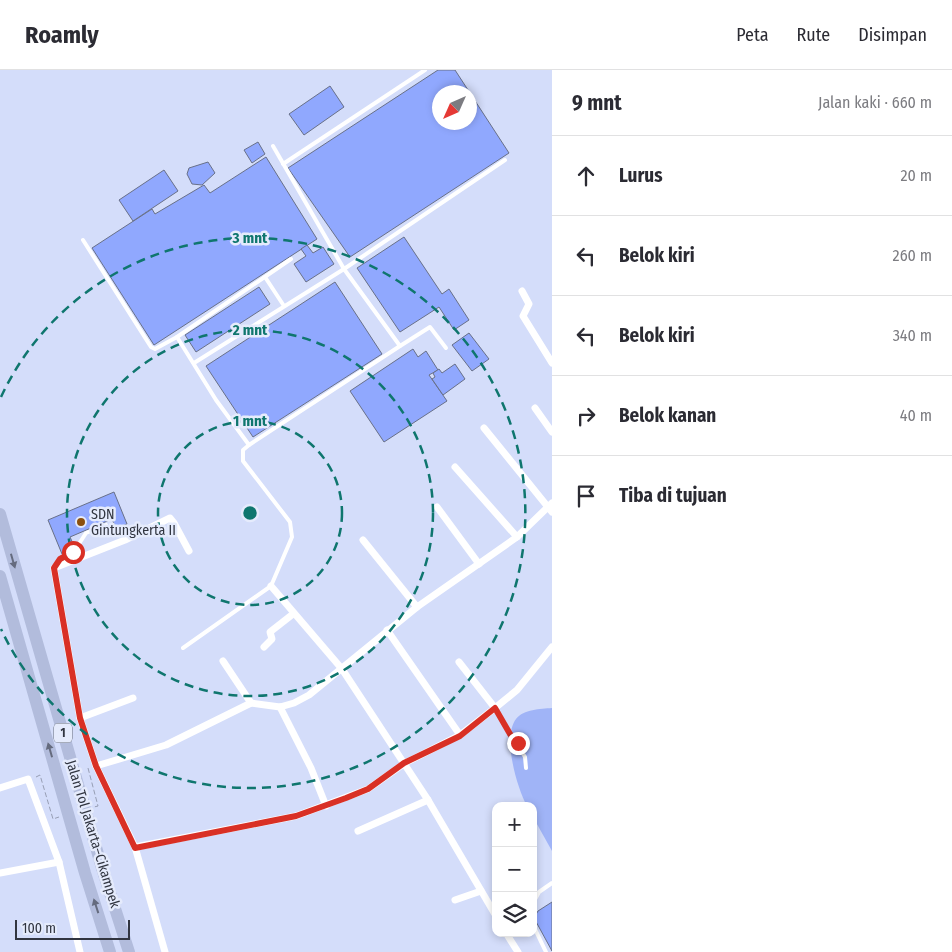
<!DOCTYPE html>
<html lang="id">
<head>
<meta charset="utf-8">
<style>
  :root { --surface:#fff; --page:#f2f2f3; --text:#2b2b33; --muted:#7c7c81; --line:#e1e1e2 }
  body { margin:0; font-family:"Fira Sans Condensed",sans-serif; background:var(--page); color:var(--text) }
  .controls { position:absolute; right:15px; bottom:15px; display:grid; overflow:hidden; border-radius:10px; box-shadow:0 2px 8px #0003 }
  .controls button { width:45px; height:45px; display:grid; place-items:center; padding:0; border:0; border-bottom:1px solid var(--line); background:var(--surface); color:var(--text); font:25px sans-serif }
  .compass { position:absolute; left:432px; top:15px; width:45px; height:45px; border-radius:50%; background:var(--surface); box-shadow:0 2px 8px #0003; rotate:225deg }
  .scale { position:absolute; left:15px; bottom:12px; width:115px; box-sizing:border-box; padding-left:5px; border:2px solid #313540; border-top:0; font-size:14px; line-height:18px; white-space:nowrap; color:#313540; -webkit-text-stroke:4px #e5ebfc; paint-order:stroke }
  .stop { position:absolute; width:15px; height:15px; margin:-11px; border:4px solid #d93025; border-radius:50%; background:#fff }
  .stop.end { background:#d93025; border-color:#fff; box-shadow:0 1px 5px #0008 }
  .list { margin:0; padding:0; list-style:none }
  h2 { display:flex; justify-content:space-between; align-items:center; height:65px; margin:0; padding:0 20px; font-size:21px }
  h2 small { font-size:16px; font-weight:400; color:var(--muted) }
  .list li { display:grid; grid-template-columns:32px 1fr auto; gap:15px; align-items:center; box-sizing:border-box; height:80px; padding:0 20px; border-top:1px solid var(--line) }
  .list b { display:block; font-size:19px; white-space:nowrap }
  .list em { font-size:16px; font-style:normal; color:var(--muted) }
  .icon { flex:none; width:28px; height:28px; fill:none; stroke:currentColor; stroke-width:2; stroke-linecap:round; stroke-linejoin:round }
  .map { position:relative; flex:none; width:552px; height:882px; overflow:hidden }
  header { display:flex; align-items:center; gap:30px; box-sizing:border-box; height:70px; padding:0 25px; background:var(--surface); border-bottom:1px solid var(--line) }
  header strong { font-size:24px }
  nav { display:flex; gap:28px; margin-inline-start:auto; font-size:18px }
  main { display:flex }
  aside { flex:1; background:var(--surface) }
  .map>svg:first-child { display:block }
</style>
</head>
<body>
<header>
<strong>Roamly</strong>
<nav><a>Peta</a><a>Rute</a><a>Disimpan</a></nav>
</header>
<main>
<div class="map">
<svg width="552" height="882" viewBox="0 0 552 882">
  <rect width="100%" height="100%" fill="#d4ddfa"/>
  <path fill="#a0b4f7" d="M552,638V781L533,747V736H527C517,718 502,667 516,649C524,639 540,639 552,638Z"/>
  <g fill="#90a8fe" stroke="#687088" fill-rule="evenodd">
    <path d="M438,0H455L509,83L350,187L288,98ZM440,22H470V52H440Z"/>
    <polygon points="330,16 344,37 304,65 289,44"/>
    <polygon points="258,72 265,84 252,93 244,80"/>
    <polygon points="266,87 317,169 154,275 92,178 152,139 155,144 204,115 210,123"/>
    <polygon points="208,92 215,103 202,115 192,114 187,104 189,98"/>
    <polygon points="164,100 178,121 133,151 119,130"/>
    <polygon points="404,167 442,224 449,219 469,250 454,260 439,237 400,262 357,198"/>
    <polygon points="307,175 313,183 323,177 334,194 306,212 294,194 306,186 301,179"/>
    <polygon points="335,212 382,284 253,367 206,296"/>
    <polygon points="259,217 270,234 196,282 185,265"/>
    <polygon points="469,263 489,289 472,301 452,275"/>
    <polygon points="413,279 418,287 426,281 438,300 429,305 447,331 384,372 350,321"/>
    <polygon points="455,294 465,309 443,325 432,309 435,307 433,303 439,299 442,303"/>
    <polygon points="114,422 127,454 116,459 112,449 70,467 75,478 62,484 48,450"/>
    <polygon points="552,832 552,881 534,848 538,841"/>
  </g>
  <g fill="none" stroke-linecap="round" stroke-linejoin="round">
    <g stroke="#979eb4" stroke-width="1" stroke-dasharray="5 2.5" stroke-linecap="butt">
      <polyline points="88,698 98,736 94,737"/>
      <polyline points="36,707 40,705 53,749 59,747"/>
    </g>
    <g stroke="#fff" stroke-width="4">
      <polyline points="273,76 344,199 505,90"/>
      <polyline points="283,94 425,0"/>
      <polyline points="83,170 151,277 155,279 177,267 216,330 249,375 243,380 243,391 290,452 292,467 271,516 183,578"/>
      <polyline points="265,207 284,236"/>
      <polyline points="177,267 291,189"/>
      <polyline points="400,276 430,257 446,278"/>
      <polyline points="194,293 344,199 400,276 249,375"/>
      <polyline points="55,496 60,489 75,480 86,463 106,455"/>
      <polyline points="495,638 525,687 526,698"/>
      <polyline points="533,833 539,822 552,813"/>
      <polyline points="533,855 546,882"/>
    </g>
    <g stroke="#fff" stroke-width="7">
      <polyline points="522,221 529,234 523,246 552,293"/>
      <polyline points="535,338 552,362"/>
      <polyline points="484,358 552,442"/>
      <polyline points="455,397 517,467"/>
      <polyline points="437,437 479,494"/>
      <polyline points="363,470 417,537"/>
      <polyline points="271,516 342,599 428,730 496,846"/>
      <polyline points="387,560 460,665"/>
      <polyline points="264,577 272,569 270,562 293,544"/>
      <polyline points="223,591 251,633"/>
      <polyline points="459,592 495,638"/>
      <polyline points="280,637 311,698 326,736"/>
      <polyline points="80,648 133,628"/>
      <polyline points="96,696 166,675 251,633 280,637 294,633 309,625 417,537 517,467 552,433"/>
      <polyline points="0,718 28,709 59,792 80,882"/>
      <polyline points="358,761 428,730"/>
      <polyline points="135,777 296,746 368,719 405,693 460,665 495,638 517,620 552,577"/>
      <polyline points="0,803 59,792"/>
      <polyline points="455,830 481,821"/>
      <polyline points="506,863 518,882"/>
      <polyline points="165,882 135,777 96,696 80,648 54,498 125,470 170,448 174,453 189,481"/>
    </g>
    <g stroke="#b2bcdc" stroke-width="12">
      <polyline points="0,444 102,798 129,882"/>
      <polyline points="0,506 85,803 110,882"/>
    </g>
  </g>
  <defs><path id="oneway-solid" d="M-6-.8H1V-3.2L6.5 0L1 3.2V.8H-6Z" transform="scale(1.25)"/></defs>
  <g fill="#656b7e">
    <use href="#oneway-solid" transform="translate(13 491) rotate(74)"/>
    <use href="#oneway-solid" transform="translate(50 680) rotate(-106)"/>
    <use href="#oneway-solid" transform="translate(96 836) rotate(-108)"/>
  </g>
  <g fill="none" stroke-linecap="round" stroke-linejoin="round">
    <polyline stroke="#d93025" stroke-width="6" points="73,482 60,489 54,498 80,648 96,696 135,778 296,746 346,728 368,719 404,693 460,666 495,638 510,664 518,673"/>
  </g>
  <g fill="none" stroke="#0f766e" stroke-width="2.5" stroke-dasharray="9 6">
    <circle cx="250" cy="443" r="92"/>
    <circle cx="250" cy="443" r="183"/>
    <path d="M1 327A275 275 0 1 1 1 559"/>
  </g>
  <circle fill="#8c500f" stroke="#e5ebfc" stroke-width="2" cx="81" cy="452" r="5"/>
  <g text-anchor="middle" dominant-baseline="central" stroke-width="5" stroke-linejoin="round" paint-order="stroke">
    <rect fill="#e5ebfc" stroke="#676c78" stroke-width="1" x="54" y="653.5" width="18" height="19" rx="4"/>
    <g font-size="12" font-weight="bold" fill="#313540">
      <text x="63" y="663">1</text>
    </g>
    <g font-size="14" fill="#313540" stroke="#e5ebfc" text-anchor="start">
      <text x="91" y="444">SDN<tspan x="91" dy="16">Gintungkerta II</tspan></text>
    </g>
    <g font-size="14" fill="#313540" stroke="#e5ebfc">
      <text transform="translate(93 764) rotate(73)">Jalan Tol Jakarta–Cikampek</text>
    </g>
  </g>
  <circle cx="250" cy="443" r="8" fill="#0f766e" stroke="#e5ebfc" stroke-width="2.5"/>
  <g font-size="15" text-anchor="middle" font-weight="bold" fill="#0f766e" stroke="#e5ebfc" stroke-width="5" stroke-linejoin="round" paint-order="stroke">
    <text x="250" y="173">3 mnt</text>
    <text x="250" y="265">2 mnt</text>
    <text x="250" y="356">1 mnt</text>
  </g>
</svg>
<div class="controls">
<button>+</button>
<button>−</button>
<button><svg class="icon" aria-label="layers" viewBox="0 0 24 24"><path d="M12 4l9 5-9 5-9-5zM3 14l9 5 9-5"/></svg></button>
</div>
<svg class="compass" viewBox="-18 -18 36 36"><path d="M0-13l5 13h-10z" fill="#e53935"/><path d="M0 13l5-13h-10z" fill="#7c7c81"/></svg>
<div class="scale">100 m</div>
<div class="stop" style="left:73px;top:482px"></div>
<div class="stop end" style="left:518px;top:673px"></div>
</div>
<aside>
<h2>9 mnt<small>Jalan kaki · 660 m</small></h2>
<ul class="list">
<li><svg class="icon" aria-label="ahead" viewBox="0 0 24 24"><path d="M12 20V5M6 11l6-6 6 6"/></svg><div><b>Lurus</b></div><em>20 m</em></li>
<li><svg class="icon" aria-label="left" viewBox="0 0 24 24"><path d="M17 20v-9H6M10 6l-5 5 5 5"/></svg><div><b>Belok kiri</b></div><em>260 m</em></li>
<li><svg class="icon" aria-label="left" viewBox="0 0 24 24"><path d="M17 20v-9H6M10 6l-5 5 5 5"/></svg><div><b>Belok kiri</b></div><em>340 m</em></li>
<li><svg class="icon" aria-label="right" viewBox="0 0 24 24"><path d="M7 20v-9h11M14 6l5 5-5 5"/></svg><div><b>Belok kanan</b></div><em>40 m</em></li>
<li><svg class="icon" aria-label="arrive" viewBox="0 0 24 24"><path d="M6 21V4h12l-3 4 3 4H6"/></svg><div><b>Tiba di tujuan</b></div></li>
</ul>
</aside>
</main>
</body>
</html>
